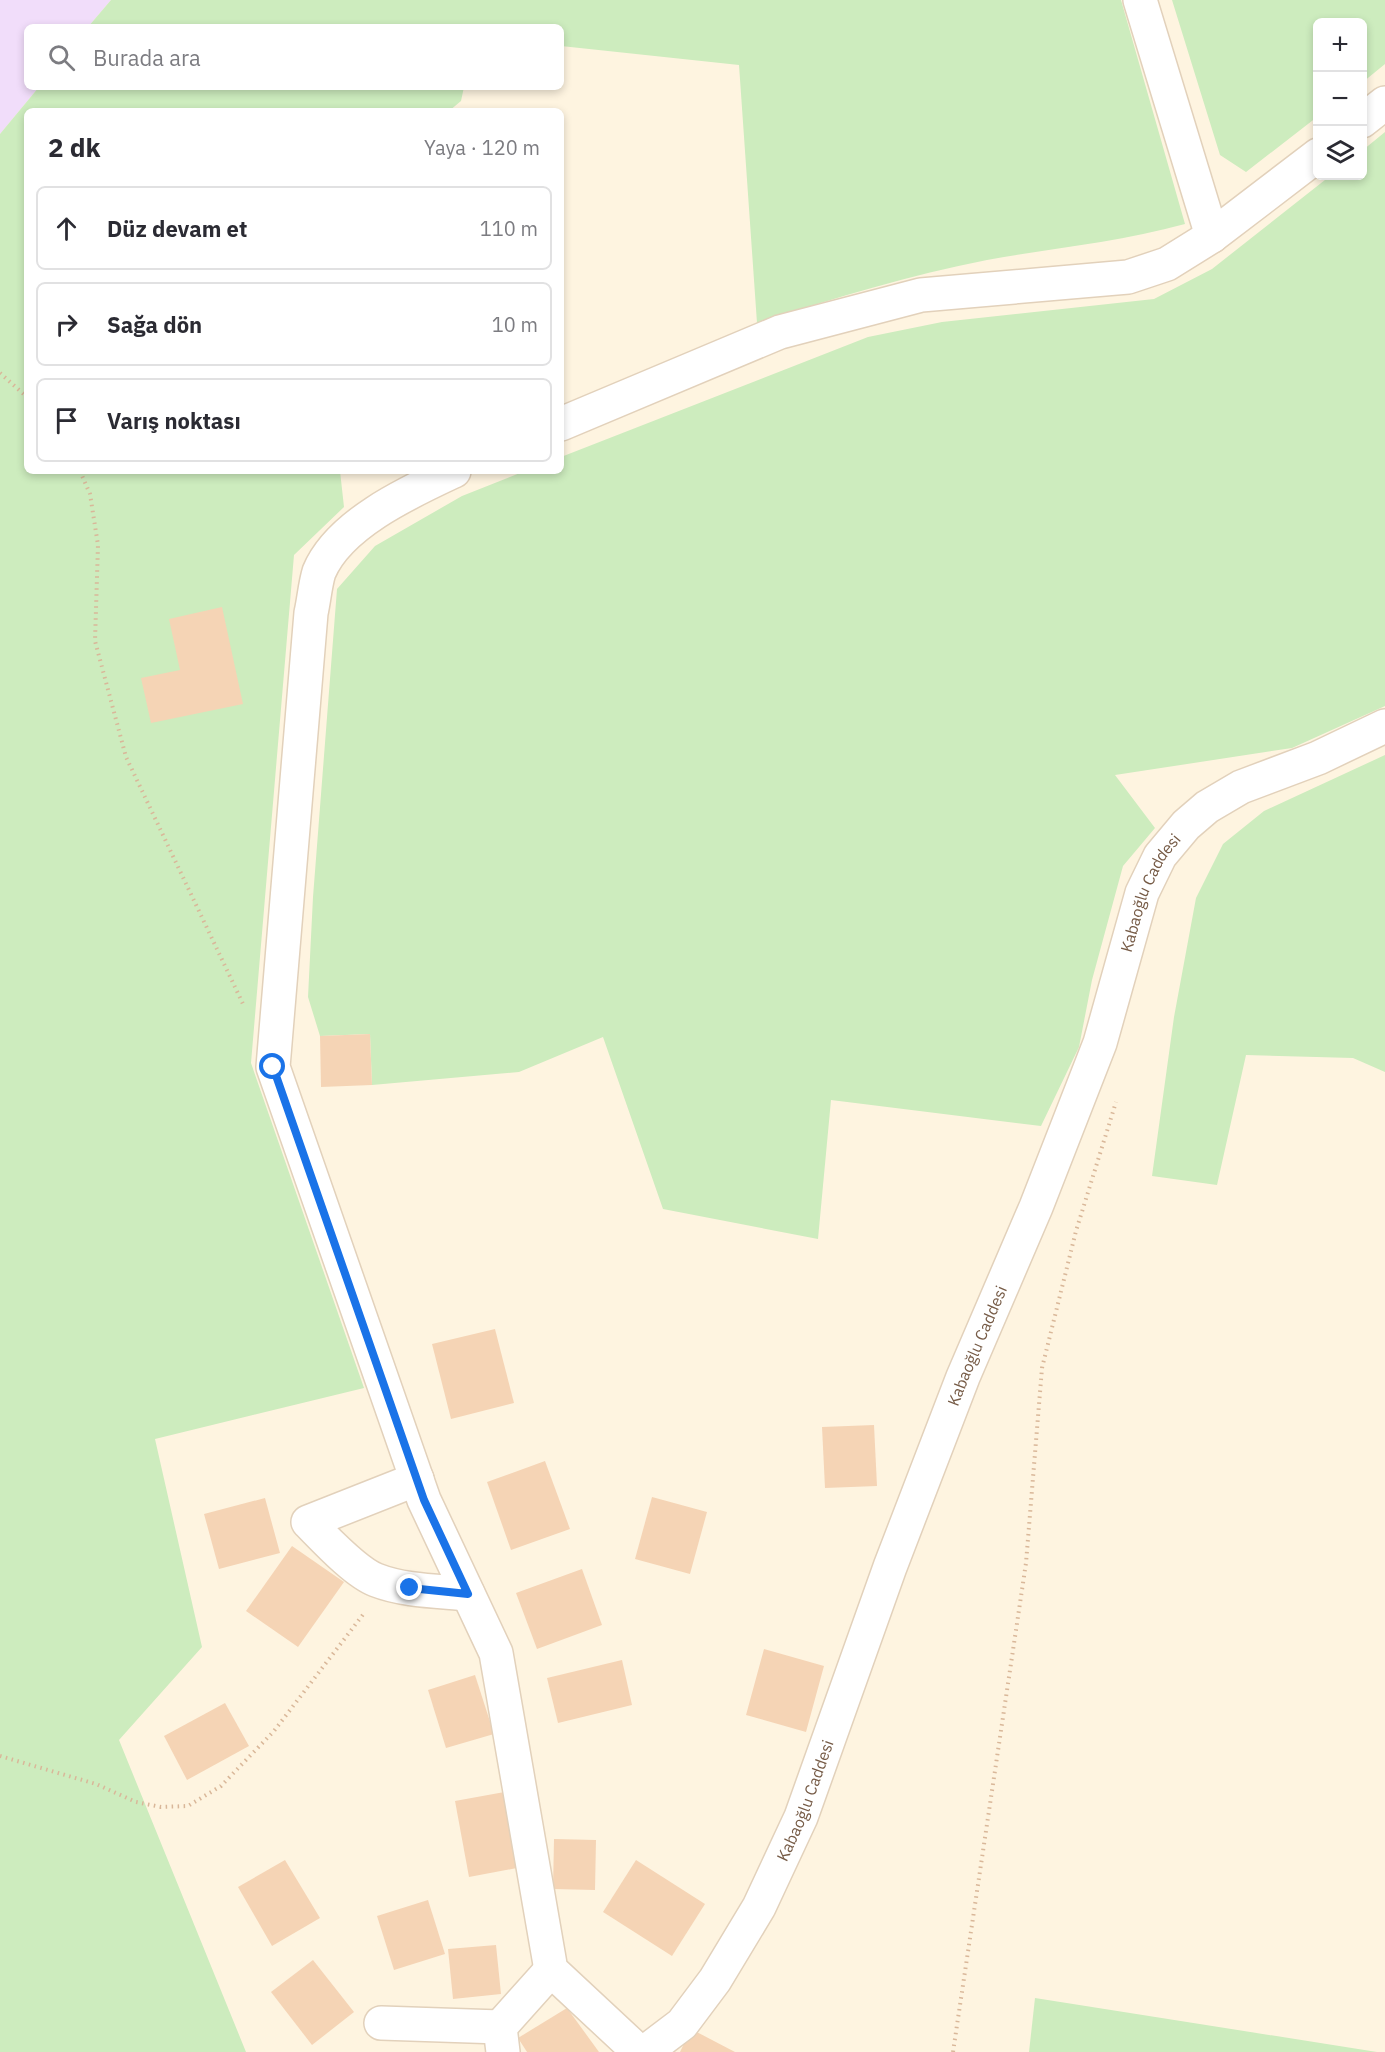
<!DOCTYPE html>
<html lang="tr">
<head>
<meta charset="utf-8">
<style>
  :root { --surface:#fff; --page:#f7f7f7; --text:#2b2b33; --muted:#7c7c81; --line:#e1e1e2 }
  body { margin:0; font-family:"IBM Plex Sans",sans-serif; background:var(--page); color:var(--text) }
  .controls { position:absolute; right:18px; top:18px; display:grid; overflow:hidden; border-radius:9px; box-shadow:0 3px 9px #0003 }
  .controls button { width:54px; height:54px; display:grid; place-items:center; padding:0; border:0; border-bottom:2px solid var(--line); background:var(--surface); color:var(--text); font:30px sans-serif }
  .stop { position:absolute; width:18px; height:18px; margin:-14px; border:4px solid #1a73e8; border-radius:50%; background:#fff }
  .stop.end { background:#1a73e8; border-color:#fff; box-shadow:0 2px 6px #0008 }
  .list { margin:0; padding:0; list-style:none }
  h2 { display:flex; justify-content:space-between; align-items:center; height:78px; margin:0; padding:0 24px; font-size:26px }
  h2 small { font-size:20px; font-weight:400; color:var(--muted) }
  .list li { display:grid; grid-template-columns:39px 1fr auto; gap:18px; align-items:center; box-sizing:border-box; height:84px; margin:0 12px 12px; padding:0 12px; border:2px solid var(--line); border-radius:9px }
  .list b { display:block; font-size:22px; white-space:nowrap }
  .list em { font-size:20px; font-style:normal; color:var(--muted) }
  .icon { flex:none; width:33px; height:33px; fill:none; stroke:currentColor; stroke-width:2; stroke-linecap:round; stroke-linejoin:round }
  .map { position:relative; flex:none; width:1385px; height:2052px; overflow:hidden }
  .search { position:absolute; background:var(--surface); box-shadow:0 3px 9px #0003; left:24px; top:24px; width:540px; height:66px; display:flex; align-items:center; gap:15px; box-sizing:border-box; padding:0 21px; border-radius:9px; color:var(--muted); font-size:22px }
  .panel { position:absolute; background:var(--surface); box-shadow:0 3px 9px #0003; left:24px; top:108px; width:540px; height:366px; border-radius:9px }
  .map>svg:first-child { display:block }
</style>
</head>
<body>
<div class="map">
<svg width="1385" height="2052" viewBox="0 0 1385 2052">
  <rect width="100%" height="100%" fill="#fef4e0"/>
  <polygon fill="#f1ddfa" points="0,0 111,0 88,27 27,27 27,87 39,87 0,134"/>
  <g fill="#cdecbe">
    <path d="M111,0H1121L1185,224C1120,242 1053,248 987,260C909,275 832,299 757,323L739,65L561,46V27H88Z"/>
    <polygon points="1172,0 1385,0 1385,64 1363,82 1362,22 1318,22 1317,117 1246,172 1220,155"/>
    <polygon points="39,87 464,87 461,101 449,111 27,111 27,471 340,471 344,507 294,555 251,1063 364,1388 155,1439 202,1647 119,1740 246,2052 0,2052 0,134"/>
    <polygon points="1385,132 1385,706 1292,748 1115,775 1155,828 1123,866 1092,980 1079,1047 1041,1126 831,1100 818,1239 663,1209 603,1037 519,1072 372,1085 370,1034 320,1036 308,997 313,897 337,589 375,546 462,496 525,471 561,471 561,457 868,337 942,322 1154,299 1212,269 1330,176 1362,176 1363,150"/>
    <polygon points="1385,755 1385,1072 1353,1058 1246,1055 1217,1185 1152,1176 1174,1017 1196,898 1223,844 1264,811"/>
    <polygon points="1035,1998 1377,2052 1029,2052"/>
  </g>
  <g fill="#f5d4b5">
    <polygon points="222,607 243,704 151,723 141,678 180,670 169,619"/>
    <polygon points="370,1034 372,1085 321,1087 320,1036"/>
    <polygon points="495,1329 514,1403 451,1419 432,1344"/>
    <polygon points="874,1425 877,1486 825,1488 822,1427"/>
    <polygon points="545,1461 570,1529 511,1550 487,1482"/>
    <polygon points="652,1497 707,1512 690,1574 635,1559"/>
    <polygon points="265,1498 280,1553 219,1569 204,1514"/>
    <polygon points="292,1546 344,1582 298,1647 246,1611"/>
    <polygon points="582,1569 602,1625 537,1649 516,1593"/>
    <polygon points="764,1649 824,1666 806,1732 746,1715"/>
    <polygon points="622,1660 632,1705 558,1723 547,1678"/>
    <polygon points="475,1675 494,1734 446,1748 428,1690"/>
    <polygon points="225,1703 249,1746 187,1780 164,1736"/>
    <polygon points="510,1791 522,1867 469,1877 455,1801"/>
    <polygon points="554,1839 596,1840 595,1890 553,1889"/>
    <polygon points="285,1860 320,1918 272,1946 238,1887"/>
    <polygon points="636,1860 705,1904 672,1956 603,1912"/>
    <polygon points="428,1900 445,1954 394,1970 377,1916"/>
    <polygon points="496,1945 501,1994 453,1999 448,1949"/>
    <polygon points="313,1960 354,2012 312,2045 271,1992"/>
    <polygon points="567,2008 599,2052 527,2052 518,2038"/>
    <polygon points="691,2029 735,2052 680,2052"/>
  </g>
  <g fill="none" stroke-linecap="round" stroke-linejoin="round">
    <defs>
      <g id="minor">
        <polyline points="1140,0 1212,236"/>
        <polyline points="1362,121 1385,103"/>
        <polyline points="561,424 780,332 921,295 1128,277 1167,264 1212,236 1318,155"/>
        <path d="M454,471C409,492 339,524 319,572C315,585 314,600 311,613L273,1067L424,1500L496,1653L551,1970L639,2052"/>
        <path d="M417,1479L308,1522C324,1538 355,1572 376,1580C404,1591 438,1591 468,1594"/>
        <polyline points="381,2023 500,2027"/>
        <polyline points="503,2052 500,2027 551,1970"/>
        <path id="s1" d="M645,2052L682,2024L715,1980L759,1907L801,1817L890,1567L963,1377L1036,1207L1100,1043L1142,893L1160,856L1186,825L1207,807L1241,787L1318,758L1385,726"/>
      </g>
    </defs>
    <use href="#minor" stroke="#e2d1bb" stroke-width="36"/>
    <g stroke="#d9b799" stroke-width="4" stroke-dasharray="1.5 4.5" stroke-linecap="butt">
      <polyline points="0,373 27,397"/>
      <polyline points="80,471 90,494 98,545 95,641 126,757 243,1004"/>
      <polyline points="0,1756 96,1784 136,1802 161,1807 188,1806 221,1786 274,1731 365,1612"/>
      <polyline points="953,2052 1026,1563 1042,1368 1076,1231 1116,1102"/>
    </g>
    <use href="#minor" stroke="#fff" stroke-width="33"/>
  </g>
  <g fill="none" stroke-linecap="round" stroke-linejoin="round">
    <polyline stroke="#1a73e8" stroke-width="8" points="273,1067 424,1500 468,1594 410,1588"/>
  </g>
  <g text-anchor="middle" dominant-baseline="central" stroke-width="6" stroke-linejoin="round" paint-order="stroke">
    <g font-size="16" fill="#765b46" stroke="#fff8e7">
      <text stroke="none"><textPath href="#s1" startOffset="1275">Kabaoğlu Caddesi</textPath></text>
      <text stroke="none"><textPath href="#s1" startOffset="789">Kabaoğlu Caddesi</textPath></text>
      <text stroke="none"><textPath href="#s1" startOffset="303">Kabaoğlu Caddesi</textPath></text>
    </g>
  </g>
</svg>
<div class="controls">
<button>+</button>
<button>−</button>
<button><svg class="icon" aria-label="layers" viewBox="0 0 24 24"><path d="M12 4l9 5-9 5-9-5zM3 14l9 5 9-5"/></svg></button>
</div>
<div class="stop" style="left:273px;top:1067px"></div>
<div class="stop end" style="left:410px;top:1588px"></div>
<div class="search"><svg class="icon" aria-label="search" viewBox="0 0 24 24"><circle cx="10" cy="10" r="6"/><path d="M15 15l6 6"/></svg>Burada ara</div>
<section class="panel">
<h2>2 dk<small>Yaya · 120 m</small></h2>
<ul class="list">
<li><svg class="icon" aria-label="ahead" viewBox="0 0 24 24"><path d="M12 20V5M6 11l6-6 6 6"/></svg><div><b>Düz devam et</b></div><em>110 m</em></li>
<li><svg class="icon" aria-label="right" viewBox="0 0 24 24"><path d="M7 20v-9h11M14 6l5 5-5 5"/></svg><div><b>Sağa dön</b></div><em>10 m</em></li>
<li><svg class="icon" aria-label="arrive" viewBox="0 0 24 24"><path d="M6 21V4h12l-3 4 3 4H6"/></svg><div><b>Varış noktası</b></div></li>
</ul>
</section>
</div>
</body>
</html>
